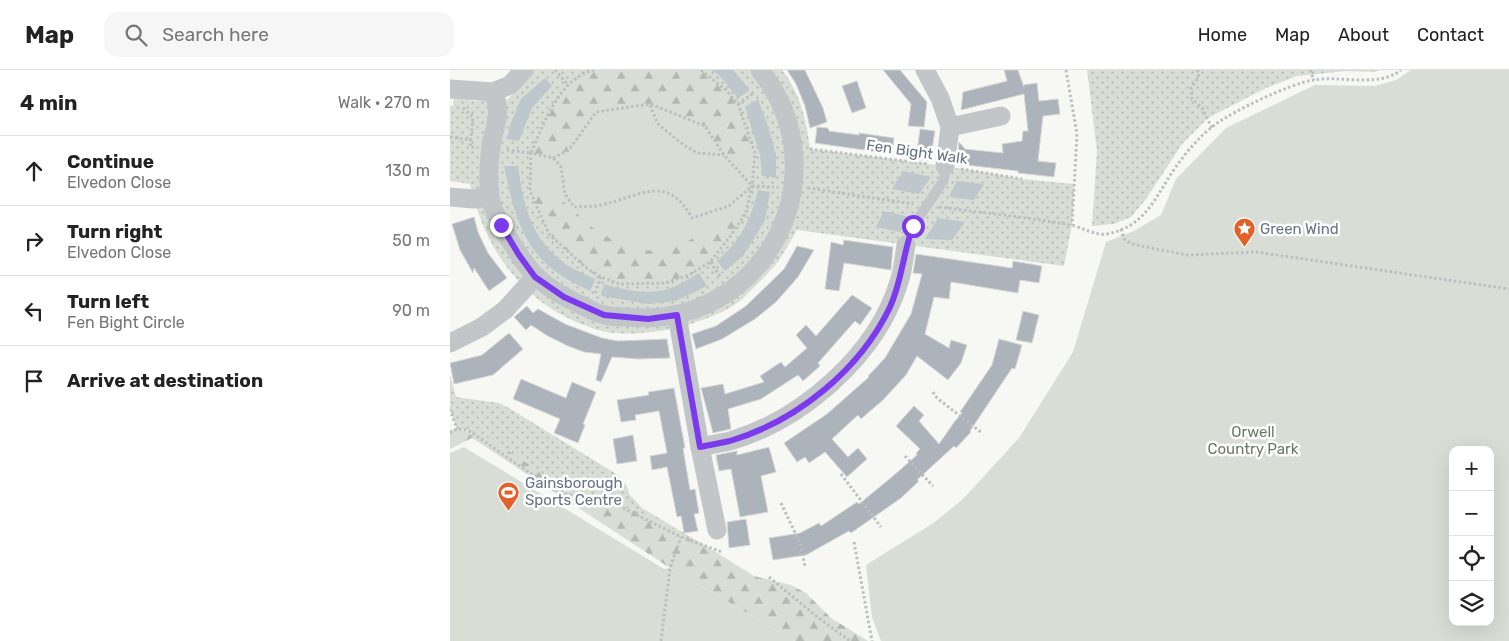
<!DOCTYPE html>
<html lang="en">
<head>
<meta charset="utf-8">
<style>
  :root { --surface:#fff; --page:#f6f6f6; --text:#222; --muted:#767676; --line:#e0e0e0 }
  body { margin:0; font-family:Rubik,sans-serif; background:var(--page); color:var(--text) }
  .controls { position:absolute; right:15px; bottom:15px; display:grid; overflow:hidden; border-radius:10px; box-shadow:0 5px 20px #0002 }
  .controls button { width:45px; height:45px; display:grid; place-items:center; padding:0; border:0; border-bottom:1px solid var(--line); background:var(--surface); color:var(--text); font:25px sans-serif }
  .stop { position:absolute; width:15px; height:15px; margin:-11px; border:4px solid #7c3aed; border-radius:50%; background:#fff }
  .stop.end { background:#7c3aed; border-color:#fff; box-shadow:0 1px 5px #0008 }
  .list { margin:0; padding:0; list-style:none }
  h2 { display:flex; justify-content:space-between; align-items:center; height:65px; margin:0; padding:0 20px; font-size:21px }
  h2 small { font-size:16px; font-weight:400; color:var(--muted) }
  .list li { display:grid; grid-template-columns:32px 1fr auto; gap:15px; align-items:center; box-sizing:border-box; height:70px; padding:0 20px; border-top:1px solid var(--line) }
  .list b { display:block; font-size:19px; white-space:nowrap }
  .list p { margin:0; font-size:16px; white-space:nowrap; color:var(--muted) }
  .list em { font-size:16px; font-style:normal; color:var(--muted) }
  .icon { flex:none; width:28px; height:28px; fill:none; stroke:currentColor; stroke-width:2; stroke-linecap:round; stroke-linejoin:round }
  .map { position:relative; flex:none; width:1059px; height:571px; overflow:hidden }
  header { display:flex; align-items:center; gap:30px; box-sizing:border-box; height:70px; padding:0 25px; background:var(--surface); border-bottom:1px solid var(--line) }
  header strong { font-size:24px }
  nav { display:flex; gap:28px; margin-inline-start:auto; font-size:18px }
  .search { width:350px; height:45px; background:var(--page); display:flex; align-items:center; gap:12px; box-sizing:border-box; padding:0 18px; border-radius:15px; color:var(--muted); font-size:19px }
  main { display:flex }
  aside { flex:1; background:var(--surface) }
  .map>svg:first-child { display:block }
</style>
</head>
<body>
<header>
<strong>Map</strong>
<div class="search"><svg class="icon" aria-label="search" viewBox="0 0 24 24"><circle cx="10" cy="10" r="6"/><path d="M15 15l6 6"/></svg>Search here</div>
<nav><a>Home</a><a>Map</a><a>About</a><a>Contact</a></nav>
</header>
<main>
<aside>
<h2>4 min<small>Walk · 270 m</small></h2>
<ul class="list">
<li><svg class="icon" aria-label="ahead" viewBox="0 0 24 24"><path d="M12 20V5M6 11l6-6 6 6"/></svg><div><b>Continue</b><p>Elvedon Close</p></div><em>130 m</em></li>
<li><svg class="icon" aria-label="right" viewBox="0 0 24 24"><path d="M7 20v-9h11M14 6l5 5-5 5"/></svg><div><b>Turn right</b><p>Elvedon Close</p></div><em>50 m</em></li>
<li><svg class="icon" aria-label="left" viewBox="0 0 24 24"><path d="M17 20v-9H6M10 6l-5 5 5 5"/></svg><div><b>Turn left</b><p>Fen Bight Circle</p></div><em>90 m</em></li>
<li><svg class="icon" aria-label="arrive" viewBox="0 0 24 24"><path d="M6 21V4h12l-3 4 3 4H6"/></svg><div><b>Arrive at destination</b></div></li>
</ul>
</aside>
<div class="map">
<svg width="1059" height="571" viewBox="0 0 1059 571">
  <defs>
    <pattern id="grass-dots" width="8" height="8" patternUnits="userSpaceOnUse" patternTransform="scale(1.25)"><rect width="8" height="8" fill="#d8ded5"/><path d="M2 2h.1M6 6h.1" fill="none" stroke="#b3b9b2" stroke-width="1.8" stroke-linecap="round"/></pattern>
    <pattern id="forest-firs" width="22" height="20" patternUnits="userSpaceOnUse" patternTransform="scale(1.25)"><rect width="22" height="20" fill="#d8ded5"/><path d="M5 1l3.5 6h-7zM16 11l3.5 6h-7z" fill="#b3b9b2"/></pattern>
  </defs>
  <rect width="100%" height="100%" fill="#f7f7f4"/>
  <g fill="url(#grass-dots)">
    <path d="M83,0H332C350,22 357,52 360,79L495,96L572,109L624,114L622,155L614,196L347,160C341,170 336,180 329,190C323,199 299,223 290,231C272,245 238,256 216,260C196,263 168,266 148,260C78,239 36,185 20,114L0,111V36H3L4,28L24,31L58,29Z"/>
    <polygon points="637,0 930,0 925,2 896,1 847,6 816,18 758,48 732,74 696,129 681,147 664,154 642,156 647,81"/>
    <polygon points="0,305 6,327 49,333 59,338 168,405 176,415 180,425 192,438 261,479 116,424 77,401 18,360 7,359 0,339"/>
  </g>
  <g fill="url(#forest-firs)">
    <path d="M144,0H251L276,20L288,34L305,83L274,85L255,56L200,34L146,42L119,80L103,88L81,83C93,55 110,7 144,0Z"/>
    <polygon points="80,121 113,131 142,157 214,182 296,143 279,168 260,192 239,204 215,213 170,214 151,207 135,197 99,164"/>
    <polygon points="7,359 33,365 114,417 127,423 180,439 216,453 239,469 261,479 304,506 341,515 356,523 381,548 418,571 345,571 220,498 22,368 0,379 0,360"/>
  </g>
  <g fill="#d8ded5" fill-rule="evenodd">
    <path d="M961,0H1059V571H431L422,547L416,495L485,452L513,429L569,368L623,282L656,172L684,161L711,145L726,109L776,58L865,15L925,16L946,10ZM1003,380H1040V552H1003Z"/>
    <polygon points="200,34 255,56 274,85 305,83 302,116 296,143 214,182 175,178 142,157 113,131 80,121 81,83 103,88 119,80 146,42"/>
    <polygon points="14,377 214,499 220,498 345,571 0,571 0,383"/>
  </g>
  <g fill="#bdc7cc">
    <polygon points="261,0 283,0 300,20 288,28 269,5"/>
    <polygon points="95,8 102,16 82,38 69,71 57,69 60,55 71,29"/>
    <polygon points="308,29 319,59 326,85 326,108 312,106 310,85 295,37"/>
    <path d="M54,96H68C74,136 80,167 114,193C123,200 135,204 145,209L140,221C131,216 121,212 112,206C72,181 63,139 54,96Z"/>
    <polygon points="453,101 481,107 469,124 442,119"/>
    <polygon points="507,111 534,114 524,130 499,127"/>
    <path d="M308,120L320,122L315,150L305,167L293,186L275,201L267,191C291,170 301,150 308,120Z"/>
    <polygon points="434,141 460,147 450,162 426,157"/>
    <polygon points="488,148 515,152 502,170 475,169"/>
    <path d="M249,203L257,216L226,231L199,234L151,226L154,214C173,220 203,226 221,218C231,214 240,208 249,203Z"/>
  </g>
  <g fill="#adb3ba" stroke="#d8d8d6">
    <polygon points="337,0 355,0 373,38 377,52 360,58 355,36 346,14"/>
    <polygon points="433,0 450,0 477,32 474,57 458,56 461,34"/>
    <polygon points="554,0 568,0 574,17 573,15 587,13 589,31 608,29 610,44 593,46 588,91 606,93 604,107 568,103 568,101 507,94 509,72 515,79 553,83 552,74 572,71 573,61 578,61 574,24 511,40 513,22 557,11"/>
    <polygon points="407,11 416,38 402,43 392,16"/>
    <polygon points="367,57 378,58 379,61 409,65 409,63 444,68 442,84 365,73"/>
    <polygon points="470,59 485,61 480,91 466,89"/>
    <polygon points="24,147 28,162 38,183 57,208 39,221 24,198 23,203 10,180 2,154"/>
    <polygon points="394,170 443,177 441,200 394,193 389,221 375,219 381,172 393,175"/>
    <polygon points="347,176 364,180 348,207 326,232 305,249 272,269 246,279 242,264 266,256 296,236 334,199"/>
    <polygon points="466,184 562,198 563,191 592,196 589,213 570,210 568,223 501,212 499,229 484,227 475,264 499,278 501,270 517,275 511,293 498,310 467,286 456,305 433,330 411,349 408,345 382,369 398,387 408,378 417,389 397,407 375,382 359,393 355,387 347,392 334,373 377,344 419,307 418,306 435,288 461,244 472,204 463,203"/>
    <polygon points="402,225 422,238 410,255 405,251 368,293 370,296 353,311 348,305 311,329 278,339 281,359 263,363 251,318 273,314 275,324 314,312 310,306 331,292 335,297 357,278 346,265 356,255 366,266"/>
    <polygon points="77,236 83,243 88,239 115,254 152,268 168,271 217,269 220,288 188,289 162,287 151,312 146,310 151,284 134,282 118,276 96,265 81,255 76,260 64,247"/>
    <polygon points="573,241 589,245 582,273 566,270"/>
    <polygon points="59,263 73,279 43,305 4,314 0,293 32,285"/>
    <polygon points="549,269 572,275 565,299 562,298 520,361 521,362 506,378 504,376 467,410 469,411 451,428 401,463 399,461 356,485 323,490 319,468 350,463 369,453 371,456 407,432 409,434 443,406 467,385 466,383 470,379 446,356 464,336 474,345 469,351 489,374 505,351 512,343 510,342 542,295"/>
    <polygon points="71,309 116,328 122,312 146,322 133,354 135,355 128,373 104,363 110,349 63,329"/>
    <polygon points="224,318 235,378 233,378 240,420 245,419 249,443 244,444 248,461 234,463 231,446 227,447 217,397 202,400 200,386 217,383 209,341 185,345 186,350 171,352 167,330 199,325 198,322"/>
    <polygon points="183,365 187,391 167,394 163,369"/>
    <polygon points="319,377 326,402 311,406 318,442 290,447 281,399 269,401 266,385 287,381 287,385"/>
    <polygon points="296,449 300,475 279,478 277,452"/>
  </g>
  <g fill="none" stroke-linecap="round" stroke-linejoin="round">
    <g stroke="#bcbec1" stroke-width="3" stroke-dasharray="2.5 2.5" stroke-linecap="butt">
      <polyline points="105,0 118,15"/>
      <path d="M251,0L276,20L288,34L305,83L302,116L296,143L279,168L260,192L239,205L215,213L170,214L151,207L135,197L99,164L80,121L81,83L103,88L111,97L115,124L124,137C132,136 142,137 151,135C190,127 217,102 242,148L279,136L302,116"/>
      <polyline points="616,0 627,64 622,155"/>
      <polyline points="747,0 749,3 748,8 741,18 742,29 752,38 762,58"/>
      <polyline points="860,0 864,10"/>
      <polyline points="288,34 304,23"/>
      <polyline points="200,35 208,54 231,73 247,83 274,85"/>
      <polyline points="13,38 23,47 20,77 26,77"/>
      <polyline points="0,67 21,70"/>
      <polyline points="360,79 478,94"/>
      <path d="M57,80L81,83C93,55 110,7 144,0"/>
      <polyline points="103,88 119,80 146,42 200,34 255,56 274,85 302,116 324,117"/>
      <polyline points="511,99 572,109"/>
      <polyline points="358,118 463,134"/>
      <path d="M489,137C533,143 577,147 621,155C631,157 646,166 657,164C693,157 704,131 721,104C733,86 748,67 766,54C785,40 840,14 863,10C889,5 929,18 951,0"/>
      <polyline points="671,159 674,169 682,174 737,185 806,182 1059,219"/>
      <polyline points="260,192 270,206"/>
      <polyline points="145,223 151,207"/>
      <polyline points="483,322 487,328 532,363"/>
      <polyline points="0,339 7,359"/>
      <polyline points="0,363 7,359 18,360 77,401 116,424 169,436 231,467 272,482"/>
      <polyline points="455,386 483,416"/>
      <polyline points="391,404 431,457"/>
      <polyline points="331,433 350,473 355,496"/>
      <polyline points="404,472 422,571"/>
      <polyline points="319,507 366,546 400,571"/>
      <polyline points="211,571 220,498 231,467"/>
    </g>
    <polyline stroke="#c2c6c9" stroke-width="10" points="456,175 463,156 494,110 495,96"/>
    <g stroke="#c2c6c9" stroke-width="19">
      <polyline points="475,0 490,28 500,57 495,96"/>
      <polyline points="0,19 43,22 60,15 74,0"/>
      <path d="M43,22C53,44 44,56 41,77C39,91 38,112 40,126C42,143 59,169 68,183C85,210 103,222 131,235C138,238 147,244 155,245C162,247 170,247 178,247C313,260 394,106 310,0"/>
      <polyline points="500,57 551,46"/>
      <polyline points="0,127 23,129 40,127"/>
      <path d="M227,245L250,377C260,375 270,373 280,371C352,350 427,285 449,212C453,201 454,187 456,175"/>
      <polyline points="0,273 32,257 55,240 85,207"/>
      <polyline points="250,377 267,460"/>
    </g>
  </g>
  <g fill="none" stroke-linecap="round" stroke-linejoin="round">
    <path stroke="#7c3aed" stroke-width="6" d="M51,155L69,185L85,207L114,227L154,245L198,249L227,245L250,377C260,375 270,373 280,371C347,351 410,300 440,237C452,211 453,183 463,156"/>
  </g>
  <defs>
    <symbol id="sight-pin" viewBox="-11 -11 22 30"><path d="M0 17L-7.5 6A9.5 9.5 0 1 1 7.5 6Z" fill="#e36028" stroke="#fff"/><path d="M0-6L1.8-2.2L6-1.7L2.9 1.2L3.7 5.4L0 3.3L-3.7 5.4L-2.9 1.2L-6-1.7L-1.8-2.2Z" fill="#fff"/></symbol>
    <symbol id="stadium-pin" viewBox="-11 -11 22 30"><path d="M0 17L-7.5 6A9.5 9.5 0 1 1 7.5 6Z" fill="#e36028" stroke="#fff"/><path d="M0-5a6.5 5 0 1 0 0 10a6.5 5 0 1 0 0-10ZM-3.5-1.8h7v3.6h-7Z" fill="#fff"/></symbol>
  </defs>
  <g fill-rule="evenodd">
    <use href="#sight-pin" x="782" y="146" width="25" height="34"/>
    <use href="#stadium-pin" x="46" y="410" width="25" height="34"/>
  </g>
  <g text-anchor="middle" dominant-baseline="central" stroke-width="5" stroke-linejoin="round" paint-order="stroke">
    <g font-size="15" fill="#667585" stroke="#fff">
      <text transform="translate(467 82) rotate(8)">Fen Bight Walk</text>
    </g>
    <g font-size="15" fill="#667585" stroke="#fff" text-anchor="start">
      <text x="810" y="159">Green Wind</text>
      <text x="75" y="413">Gainsborough<tspan x="75" dy="17">Sports Centre</tspan></text>
    </g>
    <g font-size="15" fill="#687c65" stroke="#fff">
      <text x="803" y="362">Orwell<tspan x="803" dy="17">Country Park</tspan></text>
    </g>
  </g>
</svg>
<div class="controls">
<button>+</button>
<button>−</button>
<button><svg class="icon" aria-label="locate" viewBox="0 0 24 24"><circle cx="12" cy="12" r="6"/><path d="M12 2v4M12 18v4M2 12h4M18 12h4"/></svg></button>
<button><svg class="icon" aria-label="layers" viewBox="0 0 24 24"><path d="M12 4l9 5-9 5-9-5zM3 14l9 5 9-5"/></svg></button>
</div>
<div class="stop" style="left:463px;top:156px"></div>
<div class="stop end" style="left:51px;top:155px"></div>
</div>
</main>
</body>
</html>
